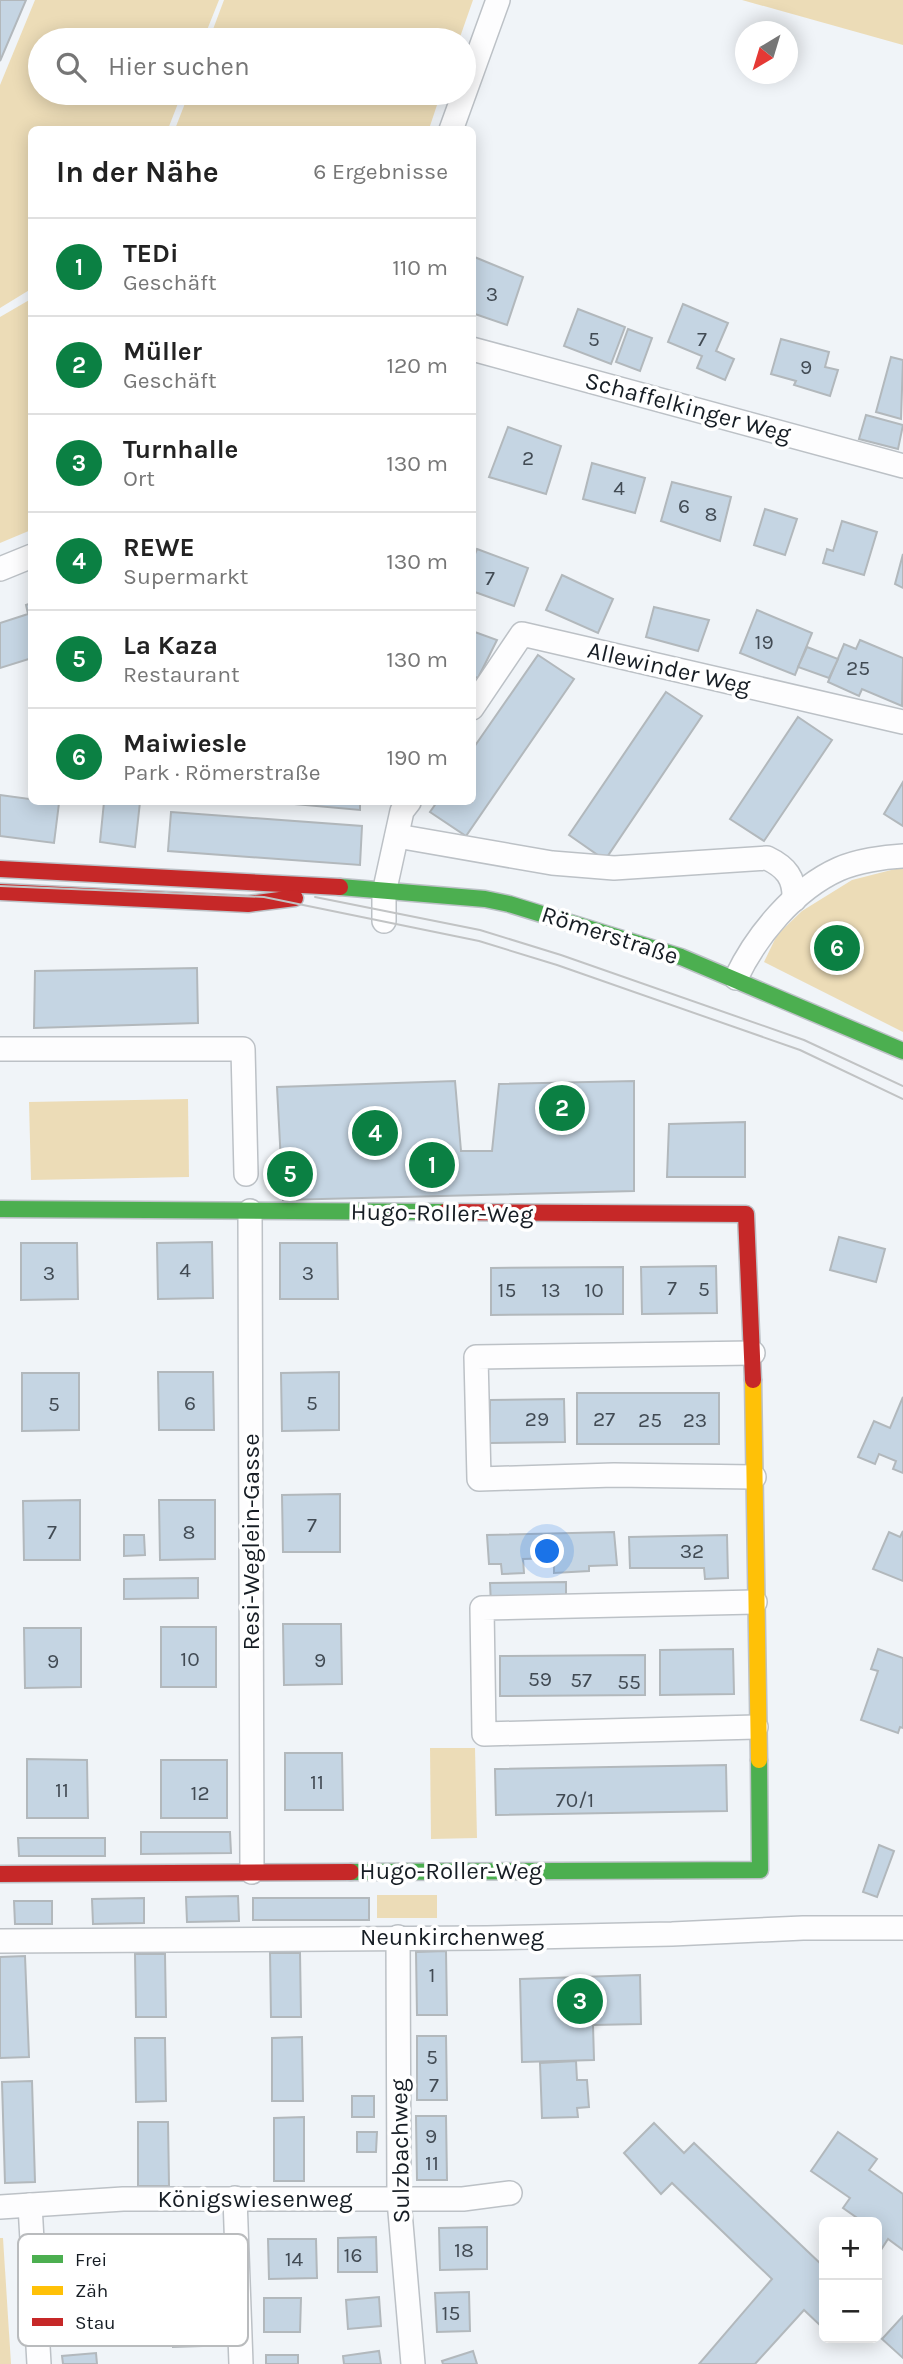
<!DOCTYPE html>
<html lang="de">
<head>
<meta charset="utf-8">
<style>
  :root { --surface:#fff; --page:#f6f6f6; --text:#222; --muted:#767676; --line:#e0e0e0; --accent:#0b8043 }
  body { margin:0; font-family:Karla,sans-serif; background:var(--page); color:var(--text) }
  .controls { position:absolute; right:21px; bottom:21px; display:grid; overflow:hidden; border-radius:10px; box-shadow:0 4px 18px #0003 }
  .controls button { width:63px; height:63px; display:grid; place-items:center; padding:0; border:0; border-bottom:2px solid var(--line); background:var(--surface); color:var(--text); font:35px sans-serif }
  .compass { position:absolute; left:735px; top:21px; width:63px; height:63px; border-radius:50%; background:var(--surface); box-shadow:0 4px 18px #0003; rotate:218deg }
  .you { position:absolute; left:548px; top:1552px; width:24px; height:24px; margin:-18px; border:5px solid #fff; border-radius:50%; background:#1a73e8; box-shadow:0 0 0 10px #1a73e833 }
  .badge { display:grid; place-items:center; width:46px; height:46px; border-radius:50%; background:var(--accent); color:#fff; font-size:23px; font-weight:700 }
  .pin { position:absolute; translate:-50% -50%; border:4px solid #fff; box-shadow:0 2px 7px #0006 }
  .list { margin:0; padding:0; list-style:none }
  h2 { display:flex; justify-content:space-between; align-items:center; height:91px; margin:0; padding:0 28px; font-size:30px }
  h2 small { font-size:23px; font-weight:400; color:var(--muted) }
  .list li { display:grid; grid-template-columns:46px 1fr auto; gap:21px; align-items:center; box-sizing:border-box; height:98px; padding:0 28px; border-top:2px solid var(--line) }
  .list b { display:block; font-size:26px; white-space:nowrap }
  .list p { margin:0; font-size:23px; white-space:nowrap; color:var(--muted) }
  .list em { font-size:23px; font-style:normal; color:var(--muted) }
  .icon { flex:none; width:38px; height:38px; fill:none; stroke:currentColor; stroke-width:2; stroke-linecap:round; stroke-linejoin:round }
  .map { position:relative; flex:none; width:903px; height:2364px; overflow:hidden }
  .search { position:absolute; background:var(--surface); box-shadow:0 4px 18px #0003; left:28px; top:28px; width:448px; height:77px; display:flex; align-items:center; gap:18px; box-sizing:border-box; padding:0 24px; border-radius:38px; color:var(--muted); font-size:26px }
  .panel { position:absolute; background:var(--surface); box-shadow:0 4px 18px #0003; left:28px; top:126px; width:448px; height:679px; border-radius:10px }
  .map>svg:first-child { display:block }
</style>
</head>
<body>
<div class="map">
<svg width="903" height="2364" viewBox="0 0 903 2364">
  <rect width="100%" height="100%" fill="#f0f4f8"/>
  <g fill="#ecdcb7">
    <polygon points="35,0 219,0 203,40 40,40 40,93 182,93 168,129 32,130 31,289 0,308 0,85"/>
    <polygon points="224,0 473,0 459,40 209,40"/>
    <polygon points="742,0 903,0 903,45"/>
    <polygon points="189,93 441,93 429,129 175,129"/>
    <polygon points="31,299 31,530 0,543 0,317"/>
    <polygon points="903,867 903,1032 764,962 777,935 802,911 852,880"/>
    <polygon points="188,1099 189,1177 31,1180 29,1102"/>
    <polygon points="430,1748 475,1748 477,1838 431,1839"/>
    <rect x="377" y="1895" width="60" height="23"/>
    <polygon points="0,2238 3,2238 11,2364 0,2364"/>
  </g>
  <g fill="#c5d5e3" stroke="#b2b8bc" stroke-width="2">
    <polygon points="0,0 26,0 0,61"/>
    <polygon points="472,256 523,277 507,325 475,314 472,320"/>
    <polygon points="683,304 728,323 716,351 734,359 725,380 697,368 702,356 668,342"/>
    <polygon points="578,309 625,327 611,364 564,346"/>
    <polygon points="628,329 652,338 640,371 616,362"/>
    <polygon points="781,339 829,352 825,367 838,370 830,396 794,385 796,381 771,374"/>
    <polygon points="891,357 903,360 901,419 876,412"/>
    <polygon points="866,415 903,425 898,449 859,439"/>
    <polygon points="508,427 561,446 546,494 489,477"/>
    <polygon points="592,463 645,478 635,513 583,499"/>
    <polygon points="672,482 731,497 720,541 661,521"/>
    <polygon points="765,509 797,519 785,555 754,545"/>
    <polygon points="842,521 877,532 864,575 823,563 827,549 833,551"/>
    <polygon points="477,549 528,568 514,606 472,591 472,561"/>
    <polygon points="903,554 903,588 895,584"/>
    <polygon points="562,575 613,599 598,633 546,610"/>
    <polygon points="32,603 32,658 0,668 0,623 28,614 26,605"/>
    <polygon points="654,607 709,620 698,651 646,637"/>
    <polygon points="757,610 812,633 795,675 740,653"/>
    <polygon points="472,631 497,640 478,678 472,676"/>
    <polygon points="860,640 903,658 902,706 862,689 859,696 828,682 844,644 856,649"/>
    <polygon points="807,647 838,659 829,678 798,667"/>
    <polygon points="538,655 574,679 466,836 430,812 437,802 472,802 472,750"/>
    <polygon points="666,692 702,716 605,860 569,835"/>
    <polygon points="798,717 832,740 764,841 730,819"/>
    <polygon points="903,782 903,826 884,814"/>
    <polygon points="0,795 59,803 54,843 0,836"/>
    <polygon points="104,802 140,802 135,847 100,842"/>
    <polygon points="272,802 360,802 360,810"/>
    <polygon points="171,812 362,826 360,865 168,851"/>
    <polygon points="197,968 198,1023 34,1028 35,971"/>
    <polygon points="455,1081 461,1151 492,1151 499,1084 634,1081 634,1191 283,1200 277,1087"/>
    <polygon points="745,1122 745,1177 667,1177 669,1124"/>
    <polygon points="839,1237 885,1249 876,1282 830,1270"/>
    <polygon points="212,1242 213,1298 158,1299 157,1243"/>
    <polygon points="21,1243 77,1243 78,1299 21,1300"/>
    <polygon points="280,1243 337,1243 338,1299 280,1299"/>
    <polygon points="716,1266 717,1313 642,1314 641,1267"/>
    <polygon points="623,1267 623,1314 491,1315 491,1268"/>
    <polygon points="158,1372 213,1372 214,1430 159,1430"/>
    <polygon points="339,1372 339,1430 282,1431 281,1373"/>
    <polygon points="22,1373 79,1373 79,1430 22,1431"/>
    <rect x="577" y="1393" width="142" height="51"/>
    <polygon points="903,1397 903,1473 893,1469 896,1461 879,1454 875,1464 858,1457 874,1421 890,1428"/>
    <polygon points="564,1399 565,1442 490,1443 490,1400"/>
    <polygon points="340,1494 340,1552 283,1552 282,1495"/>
    <polygon points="80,1500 80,1560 24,1560 23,1501"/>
    <polygon points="159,1500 215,1500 215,1559 160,1560"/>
    <polygon points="903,1531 903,1581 873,1569 889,1532 900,1537"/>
    <polygon points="614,1532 617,1565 589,1566 589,1571 554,1573 554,1558 523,1559 524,1573 502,1574 501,1564 489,1564 487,1535"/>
    <polygon points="124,1535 144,1535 145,1555 124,1556"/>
    <polygon points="727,1535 728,1578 705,1579 704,1568 630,1568 629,1537"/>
    <polygon points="198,1578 198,1598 124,1599 124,1579"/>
    <polygon points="566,1582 566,1602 491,1605 490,1583"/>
    <polygon points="283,1624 341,1624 342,1684 284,1685"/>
    <rect x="161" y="1627" width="55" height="60"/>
    <polygon points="24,1628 81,1628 81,1687 25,1688"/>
    <polygon points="733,1649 734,1694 660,1695 660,1650"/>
    <polygon points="878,1649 903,1658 903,1728 900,1727 898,1733 861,1720 878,1671 871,1669"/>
    <polygon points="645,1655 645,1695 500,1696 500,1656"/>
    <polygon points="285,1753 342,1753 343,1810 285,1810"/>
    <polygon points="27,1759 87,1760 88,1818 27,1818"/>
    <rect x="161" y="1760" width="66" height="58"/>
    <polygon points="726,1765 727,1811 496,1815 495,1769"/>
    <polygon points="141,1832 230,1832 231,1853 141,1854"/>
    <polygon points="18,1838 105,1838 105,1856 19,1856"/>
    <polygon points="879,1845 894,1851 877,1897 863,1892"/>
    <polygon points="238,1896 239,1921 187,1922 186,1897"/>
    <polygon points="144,1898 144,1923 93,1924 92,1899"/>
    <rect x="253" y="1898" width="116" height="22"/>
    <polygon points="14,1901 52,1901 52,1924 15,1924"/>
    <polygon points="446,1951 447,2015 417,2015 416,1952"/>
    <polygon points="270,1953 300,1953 301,2017 271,2017"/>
    <polygon points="135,1954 165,1954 166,2017 136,2017"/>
    <polygon points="25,1956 29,2057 0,2058 0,1957"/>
    <polygon points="640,1975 641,2024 593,2025 594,2060 522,2062 520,1979"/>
    <polygon points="417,2036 446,2036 447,2100 417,2100"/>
    <polygon points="302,2037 303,2101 272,2101 272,2038"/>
    <polygon points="135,2038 165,2038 166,2101 136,2102"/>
    <polygon points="576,2061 577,2080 587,2080 589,2107 577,2108 578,2117 542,2118 540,2063"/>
    <polygon points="32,2081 35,2182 5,2183 2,2082"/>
    <rect x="352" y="2096" width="22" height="21"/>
    <polygon points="416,2116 446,2116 447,2180 417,2180"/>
    <polygon points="304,2117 304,2181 274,2181 274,2118"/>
    <polygon points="138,2122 168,2122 169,2186 138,2186"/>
    <polygon points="654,2123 684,2153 694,2143 824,2267 824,2329 804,2310 755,2364 699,2364 772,2279 672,2183 661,2194 624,2153"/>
    <polygon points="357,2132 377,2132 376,2152 357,2152"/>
    <polygon points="838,2132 877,2159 869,2170 903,2194 903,2250 888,2239 877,2256 877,2222 858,2222 860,2220 843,2208 850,2198 811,2171"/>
    <polygon points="487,2227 487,2269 440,2270 439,2228"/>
    <polygon points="376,2237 377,2272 338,2272 338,2238"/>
    <polygon points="268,2239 316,2239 317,2278 269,2279"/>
    <polygon points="469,2292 470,2331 437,2332 435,2293"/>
    <polygon points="379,2297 381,2326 348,2329 346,2300"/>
    <polygon points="264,2298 301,2298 300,2332 264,2332"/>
    <polygon points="201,2308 202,2346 173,2347 172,2309"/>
    <polygon points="903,2316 903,2358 882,2339"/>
    <polygon points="379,2351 381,2364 344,2364 343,2356"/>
    <polygon points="473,2351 477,2364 443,2364 442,2361"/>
    <polygon points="96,2353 97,2364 63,2364 62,2356"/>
    <rect x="266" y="2355" width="32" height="9"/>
  </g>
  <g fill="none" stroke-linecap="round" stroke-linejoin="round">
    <defs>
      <g id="street">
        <polyline points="451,130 498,0"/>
        <polyline points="472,349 903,466"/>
        <polyline points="0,569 32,556"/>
        <polyline points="472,708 522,634 903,722"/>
        <path d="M397,836L552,863L614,868L767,858C786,867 795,878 794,900"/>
        <polyline points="384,921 384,893 402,811 409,802"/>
        <path d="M736,978C756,936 794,889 839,869C857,861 884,857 903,856"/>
        <polyline points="0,1049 243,1049 246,1174"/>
        <polyline points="250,1211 252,1872"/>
        <polyline points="753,1353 476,1357 479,1479 614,1475 754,1477"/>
        <polyline points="755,1602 482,1608 484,1734 756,1727"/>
        <polyline points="398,1937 399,2200 413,2364"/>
        <polyline points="0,1941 487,1938 672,1934 803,1928 903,1928"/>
        <polyline points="235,2198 241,2364"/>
        <polyline points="30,2205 39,2364"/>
        <polyline points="0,2207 123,2199 463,2199 510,2193"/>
      </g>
      <g id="fast">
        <polyline points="340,887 485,899 509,904 681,957 903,1051"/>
        <polyline points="0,1209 445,1212"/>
        <polyline points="351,1872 760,1870 759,1760"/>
      </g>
      <polyline id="slow" points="753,1380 759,1760"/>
      <g id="jam">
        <polyline points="0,869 340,887"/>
        <polyline points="0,892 248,904 295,898"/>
        <polyline points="445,1212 746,1214 753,1380"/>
        <polyline points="0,1874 351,1872"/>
      </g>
    </defs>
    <use href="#street" stroke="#bcc1c6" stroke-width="26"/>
    <use href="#fast" stroke="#bcc1c6" stroke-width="19"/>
    <use href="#slow" stroke="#bcc1c6" stroke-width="19"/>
    <use href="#jam" stroke="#bcc1c6" stroke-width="19"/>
    <use href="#street" stroke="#fdfdfe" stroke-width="23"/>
    <use href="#fast" stroke="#4caf50" stroke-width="16"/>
    <use href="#slow" stroke="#ffc107" stroke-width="16"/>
    <use href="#jam" stroke="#c62828" stroke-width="16"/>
    <g stroke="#c1c3c4" stroke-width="2">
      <polyline points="0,886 264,897 479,941 557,965 800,1050 903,1099"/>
      <polyline points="315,897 480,930 561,955 804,1040 903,1086"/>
    </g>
  </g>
  <g text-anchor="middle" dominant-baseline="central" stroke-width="7" stroke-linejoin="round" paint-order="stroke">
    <g font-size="21" fill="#424b54">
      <text x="492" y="294">3</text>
      <text x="594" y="339">5</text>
      <text x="702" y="339">7</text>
      <text x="806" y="367">9</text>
      <text x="528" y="458">2</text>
      <text x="619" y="488">4</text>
      <text x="684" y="506">6</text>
      <text x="711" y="514">8</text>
      <text x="490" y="578">7</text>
      <text x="764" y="642">19</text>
      <text x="858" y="668">25</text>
      <text x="185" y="1270">4</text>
      <text x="49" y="1273">3</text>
      <text x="308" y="1273">3</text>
      <text x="672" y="1288">7</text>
      <text x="704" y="1289">5</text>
      <text x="507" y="1290">15</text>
      <text x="551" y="1290">13</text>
      <text x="594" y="1290">10</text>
      <text x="190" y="1403">6</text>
      <text x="312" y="1403">5</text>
      <text x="54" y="1404">5</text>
      <text x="537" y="1419">29</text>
      <text x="604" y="1419">27</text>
      <text x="650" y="1420">25</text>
      <text x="695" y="1420">23</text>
      <text x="312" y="1525">7</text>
      <text x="52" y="1532">7</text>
      <text x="189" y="1532">8</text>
      <text x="692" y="1551">32</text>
      <text x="190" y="1659">10</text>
      <text x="320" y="1660">9</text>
      <text x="53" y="1661">9</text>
      <text x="540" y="1679">59</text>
      <text x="581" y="1680">57</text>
      <text x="629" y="1682">55</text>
      <text x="317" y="1782">11</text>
      <text x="62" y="1790">11</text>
      <text x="200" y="1793">12</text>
      <text x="575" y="1800">70/1</text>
      <text x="432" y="1975">1</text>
      <text x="432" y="2057">5</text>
      <text x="434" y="2085">7</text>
      <text x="431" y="2136">9</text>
      <text x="432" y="2163">11</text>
      <text x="464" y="2250">18</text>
      <text x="353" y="2255">16</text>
      <text x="294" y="2259">14</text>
      <text x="451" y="2313">15</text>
    </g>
    <g font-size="24" fill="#161d24" stroke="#fff">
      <text transform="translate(688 407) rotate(15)">Schaffelkinger Weg</text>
      <text transform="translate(669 668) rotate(13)">Allewinder Weg</text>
      <text transform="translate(610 935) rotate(18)">Römerstraße</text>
      <text transform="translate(442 1213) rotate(1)">Hugo-Roller-Weg</text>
      <text transform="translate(251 1542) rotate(-90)">Resi-Weglein-Gasse</text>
      <text x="451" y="1871">Hugo-Roller-Weg</text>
      <text x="452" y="1937">Neunkirchenweg</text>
      <text transform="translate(400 2151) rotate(-91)">Sulzbachweg</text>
      <text x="255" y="2199">Königswiesenweg</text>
    </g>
  </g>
  <rect x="18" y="2234" width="230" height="112" rx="10" fill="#fff" stroke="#b9bbbd" stroke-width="2"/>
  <rect x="32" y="2255" width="31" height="8" fill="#4caf50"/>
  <rect x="32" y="2286" width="31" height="9" fill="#ffc107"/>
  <rect x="32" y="2318" width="31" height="8" fill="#c62828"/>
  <g font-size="19" fill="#161d24">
    <text x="75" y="2266">Frei</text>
    <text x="75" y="2297">Zäh</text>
    <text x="75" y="2329">Stau</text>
  </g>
</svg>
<div class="controls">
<button>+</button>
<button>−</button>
</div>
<svg class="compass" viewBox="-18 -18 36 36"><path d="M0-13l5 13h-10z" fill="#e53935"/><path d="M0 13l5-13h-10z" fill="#767676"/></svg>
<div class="you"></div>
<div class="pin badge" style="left:432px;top:1165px">1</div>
<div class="pin badge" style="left:562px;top:1108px">2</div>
<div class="pin badge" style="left:580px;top:2001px">3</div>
<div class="pin badge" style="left:375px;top:1133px">4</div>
<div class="pin badge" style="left:290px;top:1174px">5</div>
<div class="pin badge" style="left:837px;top:948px">6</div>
<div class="search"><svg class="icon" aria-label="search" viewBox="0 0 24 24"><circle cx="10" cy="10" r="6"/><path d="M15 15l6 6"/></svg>Hier suchen</div>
<section class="panel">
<h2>In der Nähe<small>6 Ergebnisse</small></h2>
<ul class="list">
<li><span class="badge">1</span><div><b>TEDi</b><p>Geschäft</p></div><em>110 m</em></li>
<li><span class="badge">2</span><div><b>Müller</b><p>Geschäft</p></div><em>120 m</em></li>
<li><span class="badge">3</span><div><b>Turnhalle</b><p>Ort</p></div><em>130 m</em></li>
<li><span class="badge">4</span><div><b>REWE</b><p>Supermarkt</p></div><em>130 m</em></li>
<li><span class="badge">5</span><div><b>La Kaza</b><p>Restaurant</p></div><em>130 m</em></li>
<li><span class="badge">6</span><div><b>Maiwiesle</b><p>Park · Römerstraße</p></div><em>190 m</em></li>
</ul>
</section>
</div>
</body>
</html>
